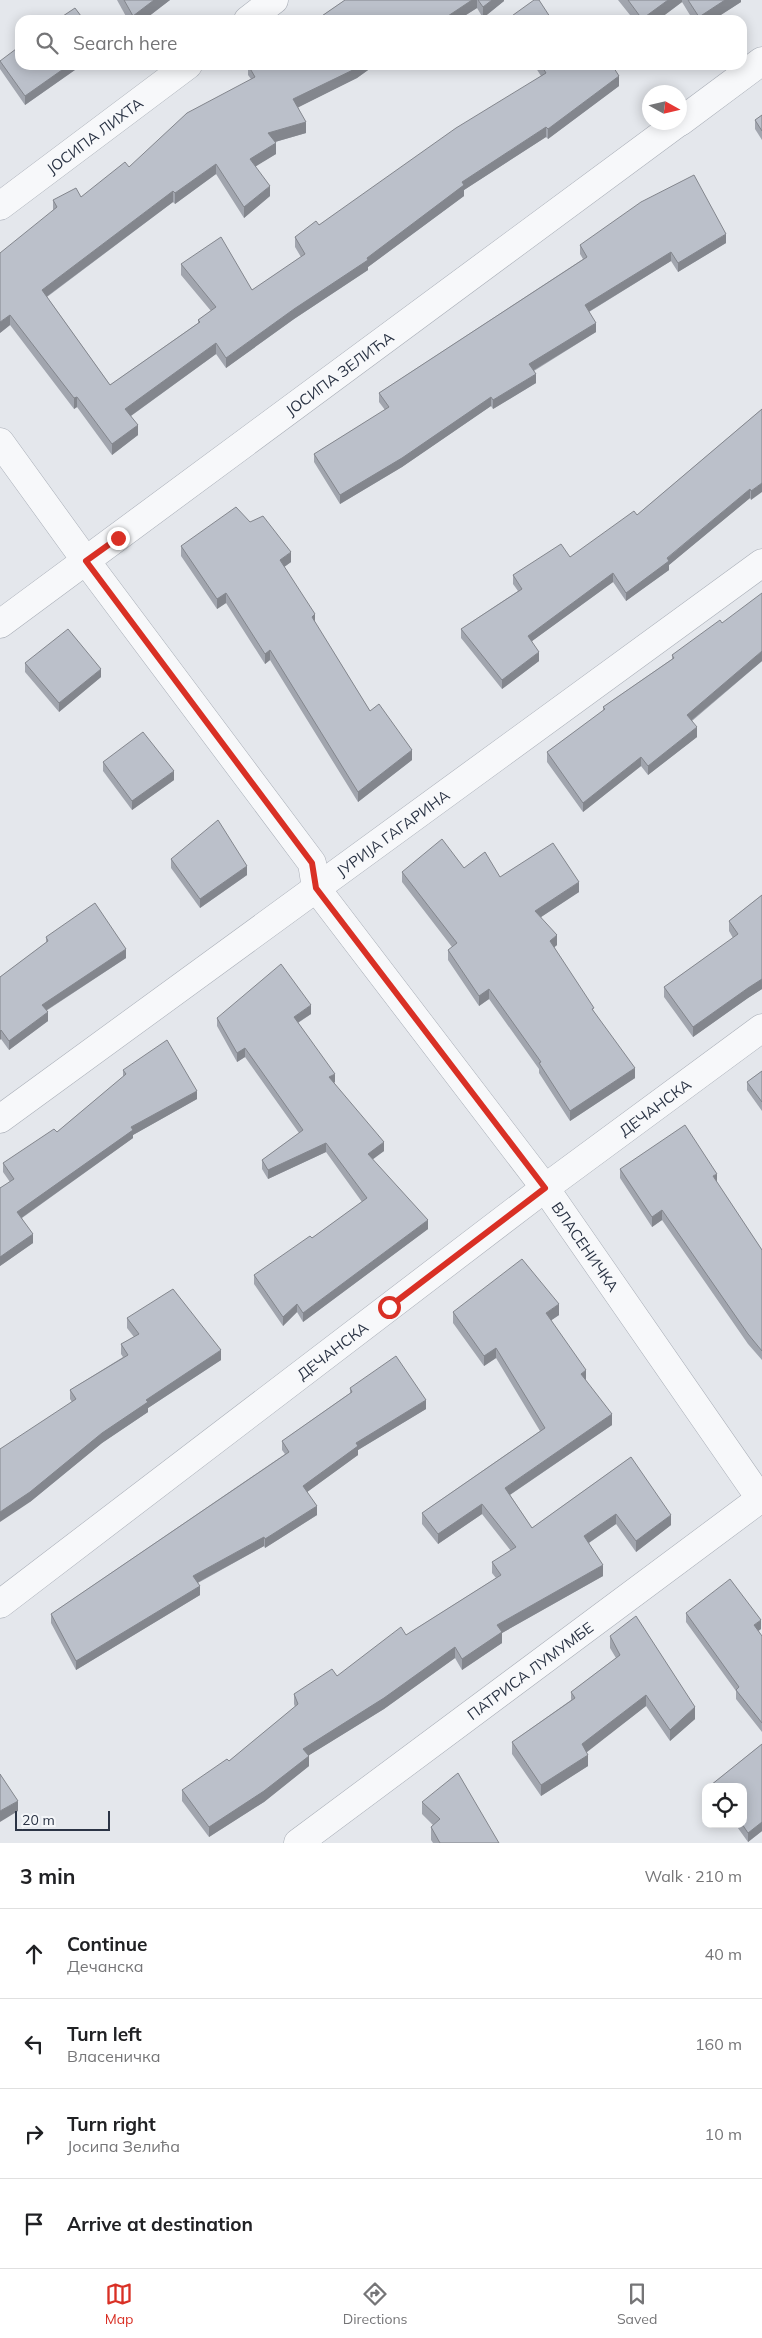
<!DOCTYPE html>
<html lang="en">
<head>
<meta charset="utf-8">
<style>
  :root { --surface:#fff; --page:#f6f6f6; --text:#202124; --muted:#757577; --line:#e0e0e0; --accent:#d93025 }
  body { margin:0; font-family:Mulish,sans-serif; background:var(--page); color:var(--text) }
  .controls { position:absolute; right:15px; bottom:15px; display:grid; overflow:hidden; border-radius:10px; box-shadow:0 2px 12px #0003 }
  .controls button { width:45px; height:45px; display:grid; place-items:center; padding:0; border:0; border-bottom:1px solid var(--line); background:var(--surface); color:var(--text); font:25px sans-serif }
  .compass { position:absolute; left:642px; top:85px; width:45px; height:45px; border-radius:50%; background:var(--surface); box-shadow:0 2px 12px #0003; rotate:98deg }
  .scale { position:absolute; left:15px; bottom:12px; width:95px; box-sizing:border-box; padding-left:5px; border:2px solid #2b3445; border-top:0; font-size:14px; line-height:18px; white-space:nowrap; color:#2b3445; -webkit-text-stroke:4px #f4f6f9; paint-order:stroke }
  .stop { position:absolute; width:15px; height:15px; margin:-11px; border:4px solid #d93025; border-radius:50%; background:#fff }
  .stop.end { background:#d93025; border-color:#fff; box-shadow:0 1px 5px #0008 }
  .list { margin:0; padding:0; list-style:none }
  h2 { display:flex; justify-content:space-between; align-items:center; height:65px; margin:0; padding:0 20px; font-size:21px }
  h2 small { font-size:16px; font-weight:400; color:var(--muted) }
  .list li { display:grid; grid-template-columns:32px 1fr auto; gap:15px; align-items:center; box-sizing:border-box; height:90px; padding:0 20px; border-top:1px solid var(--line) }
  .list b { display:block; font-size:19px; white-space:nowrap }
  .list p { margin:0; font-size:16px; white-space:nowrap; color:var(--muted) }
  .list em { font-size:16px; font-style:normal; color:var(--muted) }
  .icon { flex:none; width:28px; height:28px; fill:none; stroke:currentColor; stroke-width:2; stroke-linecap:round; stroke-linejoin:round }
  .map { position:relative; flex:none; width:762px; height:1843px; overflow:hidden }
  .search { position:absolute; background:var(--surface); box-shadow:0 2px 12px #0003; left:15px; right:15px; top:15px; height:55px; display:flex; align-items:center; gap:12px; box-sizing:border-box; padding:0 18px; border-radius:15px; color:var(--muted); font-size:19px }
  .sheet { height:425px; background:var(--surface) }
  nav { display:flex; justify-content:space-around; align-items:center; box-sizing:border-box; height:70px; border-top:1px solid var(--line); background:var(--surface); font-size:14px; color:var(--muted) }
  nav a { display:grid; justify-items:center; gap:2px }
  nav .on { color:var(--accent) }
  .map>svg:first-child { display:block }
</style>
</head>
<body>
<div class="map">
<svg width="762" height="1843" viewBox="0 0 762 1843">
  <rect width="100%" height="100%" fill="#e4e7ec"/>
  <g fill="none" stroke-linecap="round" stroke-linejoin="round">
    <defs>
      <g id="minor">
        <polyline points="248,20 274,0"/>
        <polyline points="680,122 762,61"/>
        <path id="s1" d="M0,206L188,65"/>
        <path id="s2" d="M0,442L86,561L312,863L316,888L545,1188L762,1501"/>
        <path id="s3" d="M0,624L679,122"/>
        <path id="s4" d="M0,1119L762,563"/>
        <path id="s5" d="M0,1604L545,1188L762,1028"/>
        <path id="s6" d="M298,1843L760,1499"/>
      </g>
    </defs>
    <use href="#minor" stroke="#a9aeb7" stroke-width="29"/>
    <use href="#minor" stroke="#f7f8fa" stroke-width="28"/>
  </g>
  <g fill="#a1a5ae">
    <polygon points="117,0 170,0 144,20 128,20"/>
    <polygon points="345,0 504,0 504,1 483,18 477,8 458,20 316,20"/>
    <polygon points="618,0 741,0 741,2 713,20 693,20 682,2 658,20 634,20"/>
    <polygon points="0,60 20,65 82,65 25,105 0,69"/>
    <polygon points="248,65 375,65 357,78 298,107 306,133 275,142 276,154 255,166 270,196 244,218 216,174 175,204 173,202 47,297 110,385 198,323 198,320 211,311 181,275 181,264 252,290 301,257 295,247 295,237 319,225 541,76 534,65 612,65 619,86 548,139 546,137 464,190 464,196 368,267 368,270 294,319 226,368 216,354 131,416 138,435 112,455 77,407 74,409 10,325 0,333 53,211 53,200 81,197 129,167 251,79 248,75"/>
    <polygon points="762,115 762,140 755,129 755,120"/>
    <polygon points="726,243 678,272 671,261 589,312 596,332 534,371 536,383 493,409 491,406 402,467 340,504 314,462 314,454 385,410 379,402 379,393 583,259 580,254 580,245"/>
    <polygon points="762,409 751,500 750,498 669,565 669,570 626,601 613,582 532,641 539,661 502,689 461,638 461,629 518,591 513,584 513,575 570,557 637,515"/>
    <polygon points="250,522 291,562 284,567 315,623 370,711 412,760 358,802 270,660 265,664 226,603 217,609 181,556 181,546"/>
    <polygon points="722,623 762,661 692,721 697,737 648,775 641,766 583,812 547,762 547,752 603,711 603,707 672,659 672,655"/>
    <polygon points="25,663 101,677 59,712 25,672"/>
    <polygon points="103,762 174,780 132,810 103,771"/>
    <polygon points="171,859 247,875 200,908 171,868"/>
    <polygon points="464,868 500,877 579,892 541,917 557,945 554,947 635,1078 570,1121 539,1073 539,1069 489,999 479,1006 448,960 448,950 452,947 402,882 402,872"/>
    <polygon points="762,895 762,989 748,998 693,1037 664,997 664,987 733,938 729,931 729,921"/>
    <polygon points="46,937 126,958 46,1011 48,1021 9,1050 1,1039 0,977 46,943"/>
    <polygon points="311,1014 298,1023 335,1082 334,1083 384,1151 372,1159 428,1229 303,1322 297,1312 283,1326 254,1284 254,1275 312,1238 362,1202 326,1152 268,1179 262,1169 262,1160 299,1133 245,1057 237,1062 217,1026 217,1018"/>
    <polygon points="123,1070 197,1099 133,1135 133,1138 22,1218 33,1243 0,1266 0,1188 10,1182 3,1172 3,1163 57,1132 123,1077"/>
    <polygon points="762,1071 762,1111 747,1090 747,1082"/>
    <polygon points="620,1169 717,1183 762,1250 762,1360 748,1344 662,1220 652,1227 620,1178"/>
    <polygon points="453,1312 559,1315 551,1320 612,1425 510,1495 532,1528 631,1457 671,1525 636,1552 616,1524 589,1543 603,1576 502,1633 502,1643 462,1670 455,1658 384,1709 309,1755 309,1766 264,1802 209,1837 182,1801 182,1790 229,1761 295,1707 294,1704 294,1694 337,1676 406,1635 496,1578 492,1573 492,1562 511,1551 482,1514 438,1544 422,1524 422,1513 540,1431 496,1358 484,1366 453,1323"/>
    <polygon points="127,1318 221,1360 148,1408 148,1412 102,1443 30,1502 72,1402 70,1399 70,1390 123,1357 121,1354 121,1344 134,1337 127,1328"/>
    <polygon points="350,1388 426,1409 358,1450 358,1455 307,1492 317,1515 265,1548 264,1546 198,1583 200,1595 76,1670 51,1623 51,1614 285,1454 282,1450 282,1441 350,1393"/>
    <polygon points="686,1613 761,1629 758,1631 762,1636 762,1732 736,1699 736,1691 686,1622"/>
    <polygon points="610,1636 695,1719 670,1741 646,1706 586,1752 588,1766 541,1796 512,1754 512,1742 571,1700 571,1692 616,1658 610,1648"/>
    <polygon points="762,1744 762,1831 748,1842 735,1824 743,1824 743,1787 711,1787 711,1785"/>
    <polygon points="422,1802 499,1843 433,1843 431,1840 431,1827 433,1825 422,1814"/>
  </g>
  <g fill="#83868d">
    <polygon points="154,0 170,0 144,20 133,20 133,16"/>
    <polygon points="472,0 477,0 477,8 458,20 442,20"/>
    <polygon points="492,0 504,0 504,1 483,18 483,7"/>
    <polygon points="668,0 682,0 682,2 658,20 642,20 642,19"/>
    <polygon points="725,0 741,0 741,2 713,20 699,20 699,17"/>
    <polygon points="69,65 82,65 25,105 25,96"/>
    <polygon points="361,65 375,65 357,78 293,110 293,99"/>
    <polygon points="619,76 619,86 548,139 548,129"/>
    <polygon points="306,122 306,133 268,144 268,133"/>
    <polygon points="546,127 546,137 464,190 464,196 368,267 368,270 294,319 226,368 226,358 294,309 367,258 462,182"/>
    <polygon points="276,143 276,154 250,170 250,159"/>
    <polygon points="216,164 216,174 175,204 175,193"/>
    <polygon points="270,186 270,196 244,218 244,207"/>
    <polygon points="173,191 173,202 42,300 42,290"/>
    <polygon points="726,234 726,243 678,272 678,263"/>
    <polygon points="671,252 671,261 585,314 585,305"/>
    <polygon points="10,315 10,325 0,333 0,322"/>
    <polygon points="596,323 596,332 529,373 529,364"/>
    <polygon points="216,343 216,354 125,420 125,409"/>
    <polygon points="536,374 536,383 493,409 493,400"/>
    <polygon points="77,397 77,407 74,409 74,398"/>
    <polygon points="491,397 491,406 402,467 340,504 340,495"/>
    <polygon points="138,425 138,435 112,455 112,444"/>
    <polygon points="762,483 762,492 751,500 751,491"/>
    <polygon points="750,489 750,498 669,565 669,570 626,601 626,593"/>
    <polygon points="291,552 291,562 280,570 280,560"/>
    <polygon points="613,573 613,582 528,644 528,636"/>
    <polygon points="226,593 226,603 217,609 217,599"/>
    <polygon points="315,614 315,624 312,617"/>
    <polygon points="270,650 270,660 265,664 265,654"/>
    <polygon points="762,651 762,661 687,724 687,715"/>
    <polygon points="539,652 539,661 502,689 502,680"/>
    <polygon points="101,669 101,677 59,712 59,703"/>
    <polygon points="697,727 697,737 648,775 648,766"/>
    <polygon points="412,750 412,760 358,802 358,792"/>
    <polygon points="641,757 641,766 583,812 583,803"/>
    <polygon points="174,771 174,780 132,810 132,801"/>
    <polygon points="247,866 247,875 200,908 200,899"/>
    <polygon points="579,882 579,892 535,921 535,911"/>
    <polygon points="557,935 557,945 550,951 550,941"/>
    <polygon points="126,949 126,958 42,1013 42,1005"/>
    <polygon points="762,979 762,989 748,998 693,1037 693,1027 748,988"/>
    <polygon points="489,989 489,999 479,1006 479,996"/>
    <polygon points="311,1005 311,1014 294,1025 294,1017"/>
    <polygon points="48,1012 48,1021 9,1050 9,1041"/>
    <polygon points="1,1030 1,1039 0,1040 0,1031"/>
    <polygon points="245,1048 245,1057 237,1062 237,1053"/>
    <polygon points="635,1068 635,1078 570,1121 570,1111"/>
    <polygon points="335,1074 335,1082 329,1086 329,1077"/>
    <polygon points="197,1091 197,1099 133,1135 133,1138 17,1221 17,1212 131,1127"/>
    <polygon points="384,1142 384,1151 368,1163 368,1154"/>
    <polygon points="326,1143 326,1152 268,1179 268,1170"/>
    <polygon points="717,1174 717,1183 713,1176"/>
    <polygon points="662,1210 662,1220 652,1227 652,1217"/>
    <polygon points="428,1220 428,1229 303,1322 303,1313"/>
    <polygon points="33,1234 33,1243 0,1266 0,1257"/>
    <polygon points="297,1304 297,1312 283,1326 283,1317"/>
    <polygon points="559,1304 559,1315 546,1324 546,1313"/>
    <polygon points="496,1348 496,1358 484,1366 484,1356"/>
    <polygon points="221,1350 221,1360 148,1408 148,1412 102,1443 30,1502 0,1522 0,1512 102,1433 146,1400"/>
    <polygon points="586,1370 586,1381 581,1374"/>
    <polygon points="426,1400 426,1409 358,1450 358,1455 303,1495 303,1486 356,1443"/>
    <polygon points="612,1414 612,1425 505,1498 505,1488"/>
    <polygon points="482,1504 482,1514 438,1544 438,1534"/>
    <polygon points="317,1506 317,1515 265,1548 265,1539"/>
    <polygon points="616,1514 616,1524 584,1546 584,1536"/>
    <polygon points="671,1515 671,1525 636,1552 636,1541"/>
    <polygon points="264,1537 264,1546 193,1585 193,1576"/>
    <polygon points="603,1565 603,1576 502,1633 502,1643 462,1670 462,1659 497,1625"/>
    <polygon points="200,1586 200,1595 76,1670 76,1661"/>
    <polygon points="761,1620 761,1629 754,1634 754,1625"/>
    <polygon points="455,1647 455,1658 384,1709 303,1759 303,1749"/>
    <polygon points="646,1695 646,1706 582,1756 582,1744"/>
    <polygon points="695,1707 695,1719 670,1741 670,1730"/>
    <polygon points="588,1755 588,1766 541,1796 541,1785"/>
    <polygon points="309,1756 309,1766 264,1802 209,1837 209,1827"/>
    <polygon points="18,1801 18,1811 0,1822 0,1811"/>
    <polygon points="762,1822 762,1831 748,1842 748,1833"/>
  </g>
  <g fill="#bbc0ca" stroke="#83868d">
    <polygon points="124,0 154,0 133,16"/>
    <polygon points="345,0 472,0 442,20 316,20"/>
    <polygon points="478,0 492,0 483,7"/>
    <polygon points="534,0 539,0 552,20 510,20 509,18"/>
    <polygon points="628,0 668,0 642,19"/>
    <polygon points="688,0 725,0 699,17"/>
    <polygon points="75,8 84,20 57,20"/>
    <polygon points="20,46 20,65 69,65 25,96 0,61"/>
    <polygon points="248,65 361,65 357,68 293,99 306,122 268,133 276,143 250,159 270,186 244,207 216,164 175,193 173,191 42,290 110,385 200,322 198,320 216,307 181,264 221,237 252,290 305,254 295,237 316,221 319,225 456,128 546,73 541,65 612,65 619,76 548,129 546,127 462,182 464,185 367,258 368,260 294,309 226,358 216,343 125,409 138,425 112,444 77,397 74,398 10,315 0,322 0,253 57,207 53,200 76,188 81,197 125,162 129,167 187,113 255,77"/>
    <polygon points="762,115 762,131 755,120"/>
    <polygon points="694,175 726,234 678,263 671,252 585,305 596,323 529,364 536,374 493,400 491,397 402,458 340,495 314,454 389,407 379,393 587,257 580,245 641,202"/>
    <polygon points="762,409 762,483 751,491 750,489 667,558 669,561 626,593 613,573 528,636 539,652 502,680 461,629 522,589 513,575 561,544 570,557 634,511 637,515"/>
    <polygon points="236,507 250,522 263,516 291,552 280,560 315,614 312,617 370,711 379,704 412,750 358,792 270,650 265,654 226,593 217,599 181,546"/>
    <polygon points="762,593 762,651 687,715 697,727 648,766 641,757 583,803 547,752 605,709 603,707 674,658 672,655 720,620 722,623"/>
    <polygon points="68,629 101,669 59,703 25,663"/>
    <polygon points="143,732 174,771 132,801 103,762"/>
    <polygon points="218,820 247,866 200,899 171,859"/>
    <polygon points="442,839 464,868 485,852 500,877 553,843 579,882 535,911 557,935 550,941 594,1008 592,1009 635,1068 570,1111 539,1063 541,1062 489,989 479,996 448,950 457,943 402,872"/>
    <polygon points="762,895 762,979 748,988 693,1027 664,987 738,934 729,921"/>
    <polygon points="95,903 126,949 42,1005 48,1012 9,1041 1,1030 0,1031 0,977 48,941 46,937"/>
    <polygon points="281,964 311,1005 294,1017 335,1074 329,1077 384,1142 368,1154 428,1220 303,1313 297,1304 283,1317 254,1275 310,1236 312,1238 367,1198 326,1143 268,1170 262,1160 303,1130 245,1048 237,1053 217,1018"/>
    <polygon points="167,1040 197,1091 131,1127 133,1130 17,1212 33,1234 0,1257 0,1188 14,1179 3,1163 54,1129 57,1132 126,1074 123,1070"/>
    <polygon points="762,1071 762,1102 747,1082"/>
    <polygon points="685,1125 717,1174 713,1176 762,1250 762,1351 748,1334 662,1210 652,1217 620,1169"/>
    <polygon points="522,1259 559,1304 546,1313 586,1370 581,1374 612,1414 505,1488 532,1528 631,1457 671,1515 636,1541 616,1514 584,1536 603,1565 497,1625 502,1632 462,1659 455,1647 384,1698 303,1749 309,1756 264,1791 209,1827 182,1790 227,1759 229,1761 298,1704 294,1694 332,1669 337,1676 401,1627 406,1635 501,1575 492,1562 516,1547 482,1504 438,1534 422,1513 545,1428 496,1348 484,1356 453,1312"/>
    <polygon points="173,1289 221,1350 146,1400 148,1402 102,1433 30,1492 0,1512 0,1449 76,1399 70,1390 128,1355 121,1344 139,1334 127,1318"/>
    <polygon points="396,1356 426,1400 356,1443 358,1446 303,1486 317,1506 265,1539 264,1537 193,1576 200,1586 76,1661 51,1614 289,1452 282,1441 352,1392 350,1388"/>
    <polygon points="730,1579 761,1620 754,1625 762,1636 762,1723 736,1690 739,1687 686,1613"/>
    <polygon points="636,1616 695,1707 670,1730 646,1695 582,1744 588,1755 541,1785 512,1742 575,1698 571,1692 620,1655 610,1636"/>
    <polygon points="762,1744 762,1822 748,1833 742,1824 743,1824 743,1787 712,1787 711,1785"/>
    <polygon points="458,1773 499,1843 440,1843 431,1827 440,1819 422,1802"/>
    <polygon points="0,1774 18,1801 0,1811"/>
  </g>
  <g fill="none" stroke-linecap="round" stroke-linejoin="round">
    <polyline stroke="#d93025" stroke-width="6" points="118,538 86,561 312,863 316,888 545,1188 389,1307"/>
  </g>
  <g text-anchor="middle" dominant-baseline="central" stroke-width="4" stroke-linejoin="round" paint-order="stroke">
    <g font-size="15" fill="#2b3445" stroke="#f4f6f9">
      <text stroke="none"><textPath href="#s1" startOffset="118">ЈОСИПА ЛИХТА</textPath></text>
      <text stroke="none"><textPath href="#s3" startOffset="422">ЈОСИПА ЗЕЛИЋА</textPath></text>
      <text stroke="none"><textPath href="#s4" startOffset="486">ЈУРИЈА ГАГАРИНА</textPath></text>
      <text stroke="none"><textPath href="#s5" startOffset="822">ДЕЧАНСКА</textPath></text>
      <text stroke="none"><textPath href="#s2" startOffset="998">ВЛАСЕНИЧКА</textPath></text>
      <text stroke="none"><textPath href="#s5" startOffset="418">ДЕЧАНСКА</textPath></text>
      <text stroke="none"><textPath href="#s6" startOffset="289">ПАТРИСА ЛУМУМБЕ</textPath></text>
    </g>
  </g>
</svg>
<div class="controls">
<button><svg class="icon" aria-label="locate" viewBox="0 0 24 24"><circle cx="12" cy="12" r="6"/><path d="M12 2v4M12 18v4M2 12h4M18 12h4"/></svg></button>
</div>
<svg class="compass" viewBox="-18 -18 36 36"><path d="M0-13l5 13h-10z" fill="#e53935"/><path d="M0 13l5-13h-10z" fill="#757577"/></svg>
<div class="scale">20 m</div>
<div class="stop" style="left:389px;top:1307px"></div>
<div class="stop end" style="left:118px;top:538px"></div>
<div class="search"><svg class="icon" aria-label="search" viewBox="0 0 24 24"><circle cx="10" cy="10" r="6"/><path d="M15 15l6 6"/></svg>Search here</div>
</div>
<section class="sheet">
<h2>3 min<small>Walk · 210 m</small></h2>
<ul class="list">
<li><svg class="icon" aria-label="ahead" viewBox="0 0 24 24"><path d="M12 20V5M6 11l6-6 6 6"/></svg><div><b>Continue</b><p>Дечанска</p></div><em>40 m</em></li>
<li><svg class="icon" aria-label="left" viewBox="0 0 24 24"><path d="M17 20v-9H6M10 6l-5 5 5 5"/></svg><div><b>Turn left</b><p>Власеничка</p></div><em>160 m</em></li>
<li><svg class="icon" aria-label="right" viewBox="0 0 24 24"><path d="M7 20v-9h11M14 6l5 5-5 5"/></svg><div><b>Turn right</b><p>Јосипа Зелића</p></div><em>10 m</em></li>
<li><svg class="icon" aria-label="arrive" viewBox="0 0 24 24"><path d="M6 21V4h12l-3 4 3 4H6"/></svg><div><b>Arrive at destination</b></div></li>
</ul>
</section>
<nav>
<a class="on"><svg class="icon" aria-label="map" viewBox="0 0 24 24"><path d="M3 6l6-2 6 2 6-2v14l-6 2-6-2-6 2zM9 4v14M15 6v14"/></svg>Map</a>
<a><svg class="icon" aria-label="directions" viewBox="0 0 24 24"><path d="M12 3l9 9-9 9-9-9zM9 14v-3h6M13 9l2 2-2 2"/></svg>Directions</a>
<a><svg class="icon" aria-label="saved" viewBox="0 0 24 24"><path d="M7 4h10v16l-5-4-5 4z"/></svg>Saved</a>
</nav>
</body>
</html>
